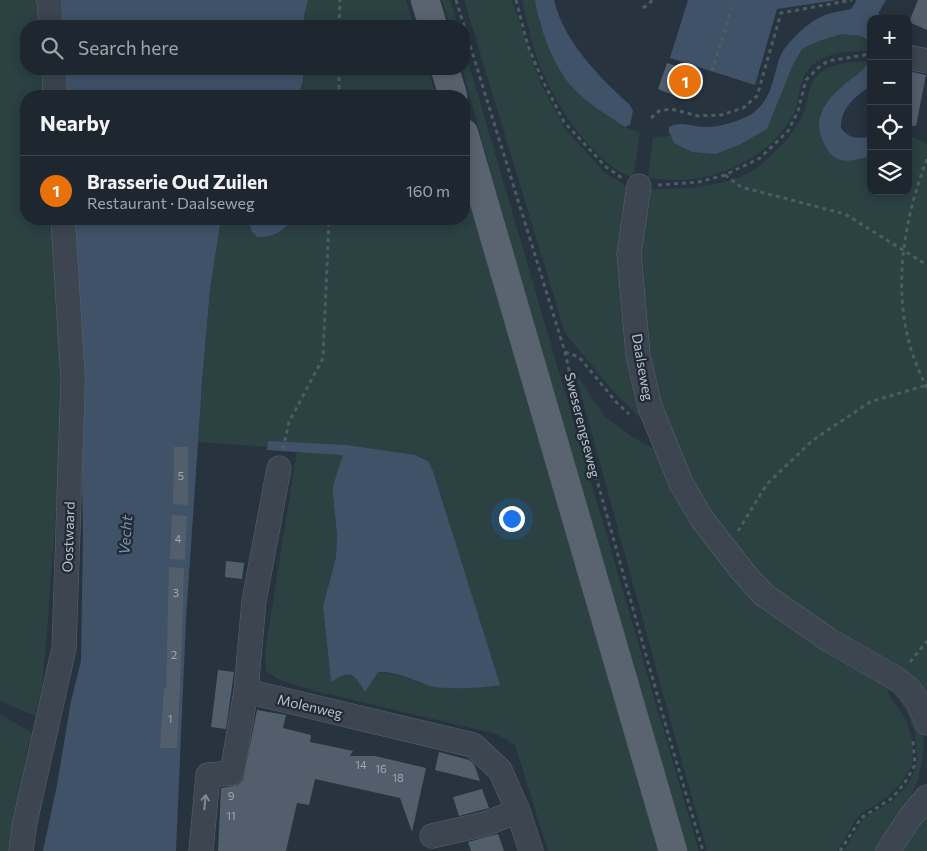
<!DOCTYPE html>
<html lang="en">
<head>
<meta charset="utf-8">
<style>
  :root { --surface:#1e2630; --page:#2b323c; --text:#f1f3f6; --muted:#a1a5ab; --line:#3c434c; --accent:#95b2f1 }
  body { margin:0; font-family:Commissioner,sans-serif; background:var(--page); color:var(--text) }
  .controls { position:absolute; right:15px; top:15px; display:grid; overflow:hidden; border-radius:10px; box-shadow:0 2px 12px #0003 }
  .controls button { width:45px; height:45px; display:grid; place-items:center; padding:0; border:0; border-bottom:1px solid var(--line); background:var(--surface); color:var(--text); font:25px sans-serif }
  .you { position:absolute; left:511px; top:518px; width:18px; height:18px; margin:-12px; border:4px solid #fff; border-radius:50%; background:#1a73e8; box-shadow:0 0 0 8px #1a73e833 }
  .badge { display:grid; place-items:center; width:32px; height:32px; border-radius:50%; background:var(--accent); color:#fff; font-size:16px; font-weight:700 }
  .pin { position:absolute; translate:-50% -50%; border:2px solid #fff; box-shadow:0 1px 5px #0006 }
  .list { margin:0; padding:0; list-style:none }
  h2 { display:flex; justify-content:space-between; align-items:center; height:65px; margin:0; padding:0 20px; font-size:21px }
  h2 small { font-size:16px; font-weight:400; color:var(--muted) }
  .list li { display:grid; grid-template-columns:32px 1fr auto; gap:15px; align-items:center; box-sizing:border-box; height:70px; padding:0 20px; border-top:1px solid var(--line) }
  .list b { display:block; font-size:19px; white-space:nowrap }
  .list p { margin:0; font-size:16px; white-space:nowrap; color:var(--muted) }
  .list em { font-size:16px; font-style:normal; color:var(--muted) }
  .icon { flex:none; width:28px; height:28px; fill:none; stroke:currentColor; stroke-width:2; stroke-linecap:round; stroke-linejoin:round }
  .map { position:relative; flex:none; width:927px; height:851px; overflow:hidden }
  .search { position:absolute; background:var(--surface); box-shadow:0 2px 12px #0003; left:20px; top:20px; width:450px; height:55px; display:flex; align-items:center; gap:12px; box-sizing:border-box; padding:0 18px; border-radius:20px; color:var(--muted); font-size:19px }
  .panel { position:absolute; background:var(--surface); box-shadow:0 2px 12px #0003; left:20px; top:90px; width:450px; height:135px; border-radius:20px }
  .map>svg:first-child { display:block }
</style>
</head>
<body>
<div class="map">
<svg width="927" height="851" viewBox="0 0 927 851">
  <rect width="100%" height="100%" fill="#283340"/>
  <g fill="#2b4142" fill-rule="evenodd">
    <polygon points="0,0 38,0 40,26 26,26 26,69 43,69 44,96 26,96 26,219 53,219 60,354 60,451 48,621 42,686 35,716 0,701"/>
    <polygon points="308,0 406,0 414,26 304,26 304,16"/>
    <polygon points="442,0 450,0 458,26 450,26"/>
    <polygon points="464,0 512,0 540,82 564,128 604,172 631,189 646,416 640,418 614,392 565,333"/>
    <path d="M522,0H535L540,26L625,127L640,133L633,178C591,163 548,94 535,52C530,35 526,17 522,0Z"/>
    <path d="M842,34L862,36L869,41V51C848,51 823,52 808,70C799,81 800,100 794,113C774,154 723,179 679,180C669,180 659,179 648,178L653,137L671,136L674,143L716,154L739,145L767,129L793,65L802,49L819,41Z"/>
    <polygon points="464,47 699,851 681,851 462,69 464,69"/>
    <path d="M868,61L864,70L848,81L819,114L856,161L871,156V191H908V135L927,144V706L784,603L709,516L658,408L646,360L640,275L641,236L648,189C683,189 731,188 759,166C773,156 797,130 803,114C807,106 807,96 810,88C819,63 846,62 868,61Z"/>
    <polygon points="303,69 428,69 436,96 298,96 303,81"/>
    <path d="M464,182L503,307L660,851H548L515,745L496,734L311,690L278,679L266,671L265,652L297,449L198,442L210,289L221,219H249L251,230C271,233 281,238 293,219H464ZM384,451L419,456L428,461L433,471L499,685L491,686C472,687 450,690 431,686C413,682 398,672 378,672L373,677L357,678L349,674L341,675L331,682L323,606L336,557L337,534L333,496Z"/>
    <polygon points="575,372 604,416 631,436 664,455 726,568 890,684 888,693 906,720 913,743 912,765 902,782 889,796 859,815 837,851 707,851 671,723"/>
    <path d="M896,687C903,700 920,721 923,734C927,780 902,816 878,851H843L863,819L893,800L908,784L916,767L917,754L915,733L906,711L894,693V690Z"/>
    <polygon points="0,714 32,733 27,751 8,851 0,851"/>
    <polygon points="927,811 927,851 899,851"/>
  </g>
  <g fill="#3f5268">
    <polygon points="61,0 308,0 304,16 304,26 62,26"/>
    <path d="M535,0H554C564,42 599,77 630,105L633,111L630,125L625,127C607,115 588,104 573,88C554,68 539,27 535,0Z"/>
    <polygon points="688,0 837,0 777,9 755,85 670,58"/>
    <path d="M855,0H886L879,12V19H871V86C854,97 841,108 841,128C850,140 857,138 871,137V156C855,161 837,166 827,149C809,120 824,102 847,82C853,77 861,73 865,67C870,60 869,50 869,41L861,36L842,34L819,41L802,49L793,65L767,129L739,145L716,154L692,152L674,143L669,132V127C680,120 693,127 706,127C717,128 744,120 753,113C771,100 773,79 779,59C785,43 809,21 825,15C833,12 843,11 851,9L856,1Z"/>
    <polygon points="64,69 303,69 303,81 298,96 66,96"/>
    <polygon points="75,219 221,219 210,289 202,384 186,619 176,851 43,851 57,785 71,701 81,661 83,531 79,309"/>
    <path d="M249,219H293C285,231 272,238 257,237L251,230Z"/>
    <path d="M268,441L347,445L415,455L428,461L433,471L500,685C484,688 445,690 430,686C412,680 397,671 378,672L365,692C354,673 350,669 331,682L323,606L336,557L337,534L333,496V486L343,455L267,450Z"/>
  </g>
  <g fill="#535e6d">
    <polygon points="918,0 927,0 927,30 909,22"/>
    <polygon points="667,63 703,75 697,94 684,90 681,98 658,89"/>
    <polygon points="908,71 926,75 916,126 908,125"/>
    <polygon points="174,447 188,447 188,505 173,504"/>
    <polygon points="172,515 187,516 185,560 170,559"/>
    <polygon points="226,561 244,563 242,579 225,577"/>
    <polygon points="169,567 184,568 181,665 177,748 160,748 164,688 166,688"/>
    <polygon points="218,670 234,672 226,729 211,727"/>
    <polygon points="257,710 286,715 283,728 311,735 310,742 353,751 350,756 375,756 426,768 412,832 400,798 315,779 309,805 297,803 286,851 218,851 221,788 238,785 243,780"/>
    <polygon points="439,752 469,760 474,764 480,781 435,770"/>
    <polygon points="482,789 489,808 459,816 453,797"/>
    <polygon points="498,834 504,851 471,851 468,842"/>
  </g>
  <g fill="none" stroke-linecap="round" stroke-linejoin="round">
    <defs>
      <g id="minor">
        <polyline points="49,0 51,26"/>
        <polyline points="908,57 927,61"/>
        <polyline points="54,69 55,96"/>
        <polyline points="639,186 629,254 638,355 650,407 681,483 702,519 743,572 764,595 829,640 897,679 909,689 919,703 927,723"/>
        <polyline points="246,691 473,745 500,770 518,811 531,851"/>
        <polyline points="432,836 485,824 518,811"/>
        <polyline points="21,851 25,822 64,648 73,380 63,219"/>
        <polyline points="201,851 208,775 232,773 246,691 254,601 279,468"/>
        <polyline points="888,851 909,819 927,797"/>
      </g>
      <g id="major">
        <polyline points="425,0 433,26"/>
        <polyline points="445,69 453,96"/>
        <polyline points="464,133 673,851"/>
      </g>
    </defs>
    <use href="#minor" stroke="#5a636d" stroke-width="25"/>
    <use href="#major" stroke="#464e59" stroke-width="29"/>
    <g stroke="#4a5e60" stroke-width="3" stroke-dasharray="4 4" stroke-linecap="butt">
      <polyline points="456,0 565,352 579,416 669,737 703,851"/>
      <polyline points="516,0 528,46 542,79 564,122 606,167 622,178"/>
      <polyline points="643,8 653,0"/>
      <polyline points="339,26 340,0"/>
      <polyline points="339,69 339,96"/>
      <polyline points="712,71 732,7"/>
      <polyline points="651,118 659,111 671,109 698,116 721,115 743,108 757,96 781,13 852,0"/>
      <path d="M927,159C905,216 893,282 909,342C913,358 920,374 927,388"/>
      <polyline points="725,175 741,187 845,214 927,265"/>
      <polyline points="658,185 699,182 725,175 760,158 788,131 798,111 806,80 818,68 828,61 871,54"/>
      <polyline points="565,352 579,357 617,403 629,414"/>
      <polyline points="283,449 289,422 323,358 329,219"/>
      <polyline points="738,531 767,484 813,440 870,402 927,385"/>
      <polyline points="910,662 927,641"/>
      <polyline points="840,851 861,818 892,798 904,784 915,765 913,740"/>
    </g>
    <use href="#minor" stroke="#3c4550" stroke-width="24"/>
    <use href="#major" stroke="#5a6470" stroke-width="28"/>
  </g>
  <defs><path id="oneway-shaft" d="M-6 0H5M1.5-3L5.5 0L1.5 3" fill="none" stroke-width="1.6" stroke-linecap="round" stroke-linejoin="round" transform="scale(1.25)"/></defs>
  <use stroke="#818993" href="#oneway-shaft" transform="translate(205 802) rotate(-85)"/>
  <g text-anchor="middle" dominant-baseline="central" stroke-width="4.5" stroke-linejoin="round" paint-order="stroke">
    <g font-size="11" fill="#a0a8b3">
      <text x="181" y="475">5</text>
      <text x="178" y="538">4</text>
      <text x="176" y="592">3</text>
      <text x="174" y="654">2</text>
      <text x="170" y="718">1</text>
      <text x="361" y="764">14</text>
      <text x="381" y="768">16</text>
      <text x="398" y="777">18</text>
      <text x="231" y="795">9</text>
      <text x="231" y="815">11</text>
    </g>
    <g font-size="14" fill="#b9c0ca" stroke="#212a35">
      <text transform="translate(643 367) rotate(80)">Daalseweg</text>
      <text transform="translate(583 425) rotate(76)">Sweserengseweg</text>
      <text transform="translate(68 537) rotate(-88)">Oostwaard</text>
      <text transform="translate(310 706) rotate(13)">Molenweg</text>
    </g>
    <g font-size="15" font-style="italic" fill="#7b92ab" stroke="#212a35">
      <text transform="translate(125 535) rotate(-86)">Vecht</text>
    </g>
  </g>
</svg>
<div class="controls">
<button>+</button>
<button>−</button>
<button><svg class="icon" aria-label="locate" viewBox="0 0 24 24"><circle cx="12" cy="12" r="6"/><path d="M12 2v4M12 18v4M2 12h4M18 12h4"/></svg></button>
<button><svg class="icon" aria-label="layers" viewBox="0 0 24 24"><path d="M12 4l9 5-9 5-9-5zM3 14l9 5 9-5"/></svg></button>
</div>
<div class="you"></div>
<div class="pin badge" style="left:685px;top:81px;background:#e8710a">1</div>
<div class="search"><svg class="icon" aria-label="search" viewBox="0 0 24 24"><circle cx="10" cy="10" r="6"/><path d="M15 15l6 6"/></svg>Search here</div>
<section class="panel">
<h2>Nearby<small></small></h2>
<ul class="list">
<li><span class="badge" style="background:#e8710a">1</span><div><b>Brasserie Oud Zuilen</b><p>Restaurant · Daalseweg</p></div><em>160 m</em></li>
</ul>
</section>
</div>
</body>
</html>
